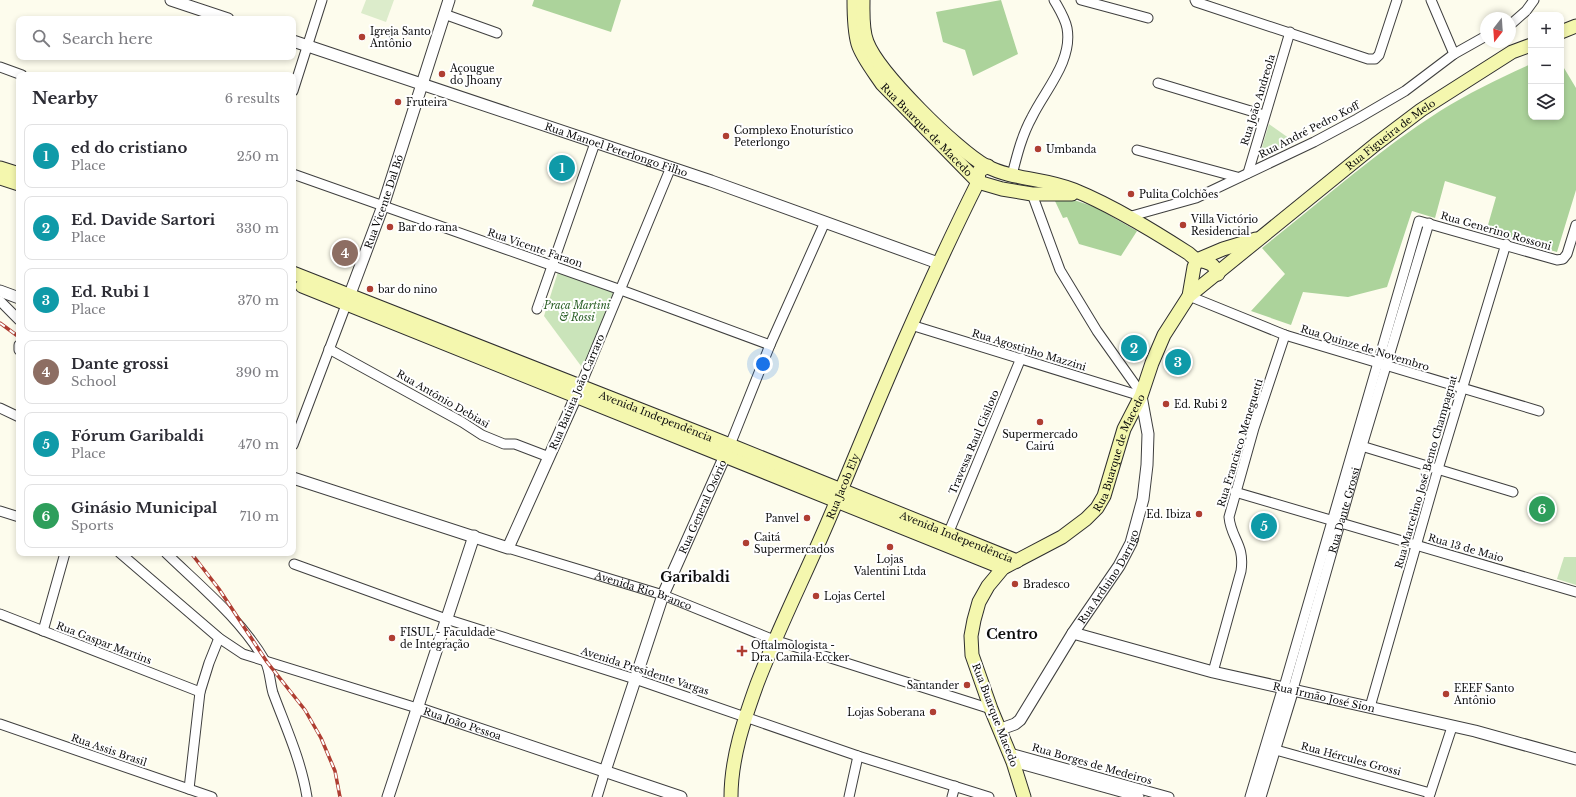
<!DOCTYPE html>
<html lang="en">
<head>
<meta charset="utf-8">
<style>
  :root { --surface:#fff; --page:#f2f2f3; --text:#2b2b33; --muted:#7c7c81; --line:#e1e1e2; --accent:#d93025 }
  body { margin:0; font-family:"Libre Baskerville",serif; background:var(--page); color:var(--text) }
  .controls { position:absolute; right:12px; top:12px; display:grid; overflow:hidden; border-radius:8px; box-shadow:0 2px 6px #0003 }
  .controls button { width:36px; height:36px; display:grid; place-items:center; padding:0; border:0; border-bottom:1px solid var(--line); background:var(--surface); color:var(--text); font:20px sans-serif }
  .compass { position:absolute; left:1480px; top:12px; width:36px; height:36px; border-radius:50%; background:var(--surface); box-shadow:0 2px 6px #0003; rotate:197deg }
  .you { position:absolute; left:763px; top:364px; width:14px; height:14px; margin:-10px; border:3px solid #fff; border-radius:50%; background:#1a73e8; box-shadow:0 0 0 6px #1a73e833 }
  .badge { display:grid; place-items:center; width:26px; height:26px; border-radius:50%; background:var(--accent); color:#fff; font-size:13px; font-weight:700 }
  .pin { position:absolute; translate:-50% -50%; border:2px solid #fff; box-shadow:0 1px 4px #0006 }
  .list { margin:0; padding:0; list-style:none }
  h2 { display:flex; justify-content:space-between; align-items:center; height:52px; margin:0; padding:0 16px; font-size:17px }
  h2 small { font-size:13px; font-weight:400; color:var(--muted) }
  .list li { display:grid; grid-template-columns:26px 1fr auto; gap:12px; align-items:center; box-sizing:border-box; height:64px; margin:0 8px 8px; padding:0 8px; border:1px solid var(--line); border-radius:8px }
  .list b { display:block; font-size:15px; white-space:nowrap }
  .list p { margin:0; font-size:13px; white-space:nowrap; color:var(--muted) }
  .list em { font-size:13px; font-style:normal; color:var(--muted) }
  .icon { flex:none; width:22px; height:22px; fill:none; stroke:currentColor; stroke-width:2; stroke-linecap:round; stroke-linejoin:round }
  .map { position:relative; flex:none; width:1576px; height:797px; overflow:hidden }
  .search { position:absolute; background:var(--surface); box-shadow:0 2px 6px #0003; left:16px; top:16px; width:280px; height:44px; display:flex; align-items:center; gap:10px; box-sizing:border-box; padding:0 14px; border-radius:8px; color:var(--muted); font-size:15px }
  .panel { position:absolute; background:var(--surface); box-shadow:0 2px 6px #0003; left:16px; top:72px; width:280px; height:484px; border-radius:8px }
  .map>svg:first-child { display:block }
</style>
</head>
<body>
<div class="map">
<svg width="1576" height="797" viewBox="0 0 1576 797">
  <rect width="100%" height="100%" fill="#fdfced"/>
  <g fill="#cae4ba">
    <polygon points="1269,124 1293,141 1259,157"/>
    <polygon points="558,272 616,292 584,370 544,316"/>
    <polygon points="1564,557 1576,557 1576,585 1557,579"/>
  </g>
  <g fill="#acd39b">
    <polygon points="534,0 621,0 611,32 532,6"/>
    <polygon points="1001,0 1018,54 973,76 965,50 943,42 936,12"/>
    <path d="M1561,63L1576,88V190L1557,252L1486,232L1496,197L1445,181L1435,218L1412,211L1387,287L1348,297L1303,292L1291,325L1251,311L1285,274L1262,248C1320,202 1377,151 1440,111C1469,93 1500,78 1531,64V117H1561Z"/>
    <polygon points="1065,197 1095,207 1137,231 1121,256 1079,244 1067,217 1063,218 1055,201"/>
  </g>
  <polygon fill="#dceccb" points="366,0 394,0 386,22 361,13"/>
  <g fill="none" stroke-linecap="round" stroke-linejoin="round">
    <defs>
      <g id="minor">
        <polyline points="1081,0 1148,18"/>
        <polyline points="1195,0 1196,2 1368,59 1375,59 1379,55 1397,0"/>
        <polyline points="1431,0 1454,54"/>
        <polyline points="444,14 497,33"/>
        <polyline points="1510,25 1526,11 1534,0"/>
        <polyline points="0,67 22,75"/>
        <polyline points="1158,83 1264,115"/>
        <polyline points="293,91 322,0"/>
        <polyline points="1137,150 1237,177"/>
        <polyline points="1248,173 1290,32"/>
        <polyline points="293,174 621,290 770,345"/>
        <path d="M1012,175C1017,155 1022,135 1032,117C1045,90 1073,61 1067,28C1065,18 1059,9 1054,0"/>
        <polyline points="1032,194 1060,270 1097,331 1141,393"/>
        <polyline points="1128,217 1196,198 1314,142 1357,119 1405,91 1454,54 1486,36"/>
        <polyline points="1189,296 1285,335 1539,411"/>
        <polyline points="0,301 19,320"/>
        <polyline points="537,309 595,143"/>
        <polyline points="911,325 1141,396"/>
        <polyline points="19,345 19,350"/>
        <polyline points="329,349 462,422 482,435 504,444 515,444 549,457"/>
        <polyline points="580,387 671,167"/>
        <polyline points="0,408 19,417"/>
        <polyline points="293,445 346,305"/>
        <polyline points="730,445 770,345 825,222"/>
        <polyline points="1358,445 1513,492"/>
        <polyline points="1235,492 1576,592"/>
        <polyline points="0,511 19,517"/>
        <polyline points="948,534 1021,358"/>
        <path id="s1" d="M508,548L663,595L774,640L991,709"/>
        <polyline points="120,553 219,638 243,654 417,708"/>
        <path d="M166,553C200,586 241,619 265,661C270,670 270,683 273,693C286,728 301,760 307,797"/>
        <polyline points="294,564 446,619 635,679 858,756 989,797"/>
        <polyline points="0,614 200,692"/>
        <polyline points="43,631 65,553"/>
        <path d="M1213,672L1241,571C1245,544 1231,539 1229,517L1254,428L1285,335"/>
        <polyline points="1284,687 1419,221 1557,260 1563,259 1567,254 1576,225"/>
        <path id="s2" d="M1293,689L1362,446L1429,223"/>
        <polyline points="1370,707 1438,469 1506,244"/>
        <polyline points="0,724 212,797"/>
        <polyline points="1269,748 1430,793"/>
        <polyline points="1010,753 1169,797"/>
        <polyline points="1013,762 1139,797"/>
        <polyline points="189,789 200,692 209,663 219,638"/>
        <polyline points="597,797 605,771"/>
        <polyline points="849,797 858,756"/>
        <polyline points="952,797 955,786"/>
        <polyline points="1429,797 1452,727"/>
      </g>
      <g id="tertiary">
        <polyline points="171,0 228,19"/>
        <path id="s3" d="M293,41L711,181L938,263"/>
        <polyline points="0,291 19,298"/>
        <path id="s4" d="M347,302L383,206L449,0"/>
        <polyline points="293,478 508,548 579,390"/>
        <path id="s5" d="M1073,633L1213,672L1475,731L1576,759"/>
        <path id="s6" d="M417,708L681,797"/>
        <path id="s7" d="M1001,729L1015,724L1020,720L1073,633L1119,566L1131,543L1143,499L1147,465L1148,434L1141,396"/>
        <path id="s8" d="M605,771L663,595L728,449"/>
        <polyline points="388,797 474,536"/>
        <polyline points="1251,797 1284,687"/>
        <polyline points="1260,797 1293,689"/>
      </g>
      <g id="secondary">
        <path id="s9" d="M854,0C854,14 854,30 858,44C862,57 874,72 882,84L978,182L1002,189L1032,194H1072"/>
        <path d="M863,0C863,13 862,30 867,42C879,73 957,150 986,166C1013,180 1046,178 1074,190C1113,206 1152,230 1188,253C1191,255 1194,259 1198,260C1209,263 1213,262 1218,274"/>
        <polyline points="1561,32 1576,26"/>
        <polyline points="0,168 19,174"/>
        <polyline points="0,178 19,184"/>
        <polyline points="1197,260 1223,249 1256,239"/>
        <path id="s10" d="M293,273L730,445L1017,561"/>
        <polyline points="302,286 1003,568"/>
        <polyline points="1189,296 1194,267 1197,260"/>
        <path id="s11" d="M731,797C731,758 744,720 757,684C781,621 812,562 837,500C881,393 926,286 978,182L979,171L988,166"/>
        <path id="s12" d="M1024,797L1013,762L991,709L972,655L971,636L974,620L979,602L988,586L1003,568L1062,537L1086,519L1097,508L1104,496L1124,429L1141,396L1152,363L1164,335L1189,296L1376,144L1421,110L1512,52L1531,45"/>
      </g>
    </defs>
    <use href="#minor" stroke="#3f3f3f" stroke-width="11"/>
    <use href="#tertiary" stroke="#3f3f3f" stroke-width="13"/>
    <use href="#secondary" stroke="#2e2e2e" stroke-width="15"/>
    <use href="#minor" stroke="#fff" stroke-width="9"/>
    <use href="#tertiary" stroke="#fff" stroke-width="11"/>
    <use href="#secondary" stroke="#f4f7ae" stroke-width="13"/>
    <defs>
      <g id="rail">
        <polyline points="0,323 19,337"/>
        <polyline points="191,553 219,589 267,662 305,710 321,738 335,771 340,797"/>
      </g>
    </defs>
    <use href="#rail" stroke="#af3e32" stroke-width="3.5"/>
    <use href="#rail" stroke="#fff" stroke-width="2" stroke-dasharray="6" stroke-linecap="butt"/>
  </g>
  <g fill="#af3e32" stroke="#fff" stroke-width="1.5">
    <circle cx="362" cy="37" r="4"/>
    <circle cx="442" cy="74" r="4"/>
    <circle cx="398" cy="102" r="4"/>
    <circle cx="726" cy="136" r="4"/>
    <circle cx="1038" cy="149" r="4"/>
    <circle cx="1131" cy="194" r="4"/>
    <circle cx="1183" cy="225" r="4"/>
    <circle cx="390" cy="227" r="4"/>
    <circle cx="370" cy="289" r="4"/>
    <circle cx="1166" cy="404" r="4"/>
    <circle cx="1040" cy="422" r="4"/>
    <circle cx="1199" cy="514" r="4"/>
    <circle cx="807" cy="518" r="4"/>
    <circle cx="746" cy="543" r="4"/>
    <circle cx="890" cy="547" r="4"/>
    <circle cx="1015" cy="584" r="4"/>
    <circle cx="816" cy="596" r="4"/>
    <circle cx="392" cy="638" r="4"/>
    <path d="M740 645h4v4h4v4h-4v4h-4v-4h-4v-4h4z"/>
    <circle cx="967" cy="685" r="4"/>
    <circle cx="1446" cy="694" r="4"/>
    <circle cx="933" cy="712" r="4"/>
  </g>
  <g text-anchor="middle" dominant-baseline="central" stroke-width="4" stroke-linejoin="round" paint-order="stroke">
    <g font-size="10" fill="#0c0c0c" stroke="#fff" text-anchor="start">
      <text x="370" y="31">Igreja Santo<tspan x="370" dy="12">Antônio</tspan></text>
      <text x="450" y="68">Açougue<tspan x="450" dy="12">do Jhoany</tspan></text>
      <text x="406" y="102">Fruteira</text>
      <text x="734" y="130">Complexo Enoturístico<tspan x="734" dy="12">Peterlongo</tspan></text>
      <text x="1046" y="149">Umbanda</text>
      <text x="1139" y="194">Pulita Colchões</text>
      <text x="1191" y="219">Villa Victório<tspan x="1191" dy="12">Residencial</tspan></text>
      <text x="398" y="227">Bar do rana</text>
      <text x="378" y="289">bar do nino</text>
      <text x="1174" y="404">Ed. Rubi 2</text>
      <text x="1040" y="434" text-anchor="middle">Supermercado<tspan x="1040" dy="12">Cairú</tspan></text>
      <text x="1191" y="514" text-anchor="end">Ed. Ibiza</text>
      <text x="799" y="518" text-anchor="end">Panvel</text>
      <text x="754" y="537">Caitá<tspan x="754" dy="12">Supermercados</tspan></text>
      <text x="890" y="559" text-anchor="middle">Lojas<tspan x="890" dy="12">Valentini Ltda</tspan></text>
      <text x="1023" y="584">Bradesco</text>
      <text x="824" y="596">Lojas Certel</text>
      <text x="400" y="632">FISUL - Faculdade<tspan x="400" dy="12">de Integração</tspan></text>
      <text x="751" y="645">Oftalmologista -<tspan x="751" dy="12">Dra. Camila Eccker</tspan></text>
      <text x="959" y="685" text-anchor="end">Santander</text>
      <text x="1454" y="688">EEEF Santo<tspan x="1454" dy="12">Antônio</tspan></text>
      <text x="925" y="712" text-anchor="end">Lojas Soberana</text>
    </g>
    <g font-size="10" fill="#0c0c0c" stroke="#fff">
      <text transform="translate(1258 100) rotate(-73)">Rua João Andreola</text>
      <text stroke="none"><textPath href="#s9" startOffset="155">Rua Buarque de Macedo</textPath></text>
      <text transform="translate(1309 130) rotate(-27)">Rua André Pedro Koff</text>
      <text stroke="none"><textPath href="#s12" startOffset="850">Rua Figueira de Melo</textPath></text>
      <text stroke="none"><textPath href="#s3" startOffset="341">Rua Manoel Peterlongo Filho</textPath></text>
      <text stroke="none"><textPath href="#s4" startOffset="107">Rua Vicente Dal Bó</textPath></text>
      <text transform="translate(1496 231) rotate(16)">Rua Generino Rossoni</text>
      <text transform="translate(535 248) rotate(19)">Rua Vicente Faraon</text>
      <text transform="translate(1365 348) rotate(17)">Rua Quinze de Novembro</text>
      <text transform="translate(1029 350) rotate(17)">Rua Agostinho Mazzini</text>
      <text transform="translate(577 392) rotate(-67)">Rua Batista João Carraro</text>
      <text transform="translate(443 399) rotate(30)">Rua Antônio Debiasi</text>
      <text stroke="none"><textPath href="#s10" startOffset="390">Avenida Independência</textPath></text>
      <text transform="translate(974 442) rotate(-67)">Travessa Raul Cisiloto</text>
      <text transform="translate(1240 443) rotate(-73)">Rua Francisco Meneguetti</text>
      <text stroke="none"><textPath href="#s12" startOffset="419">Rua Buarque de Macedo</textPath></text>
      <text transform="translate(1426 472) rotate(-74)">Rua Marcelino José Bento Champagnat</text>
      <text stroke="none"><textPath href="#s11" startOffset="332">Rua Jacob Ely</textPath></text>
      <text stroke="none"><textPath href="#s8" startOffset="282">Rua General Osório</textPath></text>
      <text stroke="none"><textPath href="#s2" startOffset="186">Rua Dante Grossi</textPath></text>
      <text stroke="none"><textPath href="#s10" startOffset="714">Avenida Independência</textPath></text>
      <text transform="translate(1466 548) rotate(16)">Rua 13 de Maio</text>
      <text stroke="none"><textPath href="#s7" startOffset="190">Rua Arduino Darrigo</textPath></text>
      <text stroke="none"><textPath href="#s1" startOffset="142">Avenida Rio Branco</textPath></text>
      <text transform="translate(104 643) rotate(21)">Rua Gaspar Martins</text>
      <text transform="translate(645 671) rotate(18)">Avenida Presidente Vargas</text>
      <text stroke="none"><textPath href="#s5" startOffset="259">Rua Irmão José Sion</textPath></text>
      <text transform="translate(995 715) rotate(69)">Rua Buarque Macedo</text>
      <text stroke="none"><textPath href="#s6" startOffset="48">Rua João Pessoa</textPath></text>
      <text transform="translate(109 750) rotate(19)">Rua Assis Brasil</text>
      <text transform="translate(1351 759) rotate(15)">Rua Hércules Grossi</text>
      <text transform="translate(1092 764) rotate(16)">Rua Borges de Medeiros</text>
    </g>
    <g font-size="10" font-style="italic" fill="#275d23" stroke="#fff">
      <text x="577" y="305">Praça Martini<tspan x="577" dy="12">&amp; Rossi</tspan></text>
    </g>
    <g font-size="14" font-weight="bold" fill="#0c0c0c" stroke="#fff">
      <text x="695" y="577">Garibaldi</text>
      <text x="1012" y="634">Centro</text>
    </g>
  </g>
</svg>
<div class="controls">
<button>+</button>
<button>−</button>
<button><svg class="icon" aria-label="layers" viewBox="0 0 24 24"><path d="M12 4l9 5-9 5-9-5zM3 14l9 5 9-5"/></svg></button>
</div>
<svg class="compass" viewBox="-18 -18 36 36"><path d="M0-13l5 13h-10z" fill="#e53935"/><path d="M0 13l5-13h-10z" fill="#7c7c81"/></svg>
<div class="you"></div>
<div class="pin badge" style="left:562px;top:168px;background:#0f9aa8">1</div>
<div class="pin badge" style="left:1134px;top:348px;background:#0f9aa8">2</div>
<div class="pin badge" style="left:1178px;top:362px;background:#0f9aa8">3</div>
<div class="pin badge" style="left:345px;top:253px;background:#8d6e63">4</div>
<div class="pin badge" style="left:1264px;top:526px;background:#0f9aa8">5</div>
<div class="pin badge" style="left:1542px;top:509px;background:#2e9e5b">6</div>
<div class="search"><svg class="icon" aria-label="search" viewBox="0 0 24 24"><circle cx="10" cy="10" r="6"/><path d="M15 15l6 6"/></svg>Search here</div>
<section class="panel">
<h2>Nearby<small>6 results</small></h2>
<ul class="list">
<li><span class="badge" style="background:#0f9aa8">1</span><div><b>ed do cristiano</b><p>Place</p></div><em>250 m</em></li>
<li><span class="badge" style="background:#0f9aa8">2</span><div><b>Ed. Davide Sartori</b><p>Place</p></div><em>330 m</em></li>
<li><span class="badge" style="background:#0f9aa8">3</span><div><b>Ed. Rubi 1</b><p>Place</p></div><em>370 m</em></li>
<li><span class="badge" style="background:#8d6e63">4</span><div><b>Dante grossi</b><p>School</p></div><em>390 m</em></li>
<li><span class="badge" style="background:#0f9aa8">5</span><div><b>Fórum Garibaldi</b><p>Place</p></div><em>470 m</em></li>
<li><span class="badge" style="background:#2e9e5b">6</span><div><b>Ginásio Municipal</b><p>Sports</p></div><em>710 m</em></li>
</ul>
</section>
</div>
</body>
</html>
